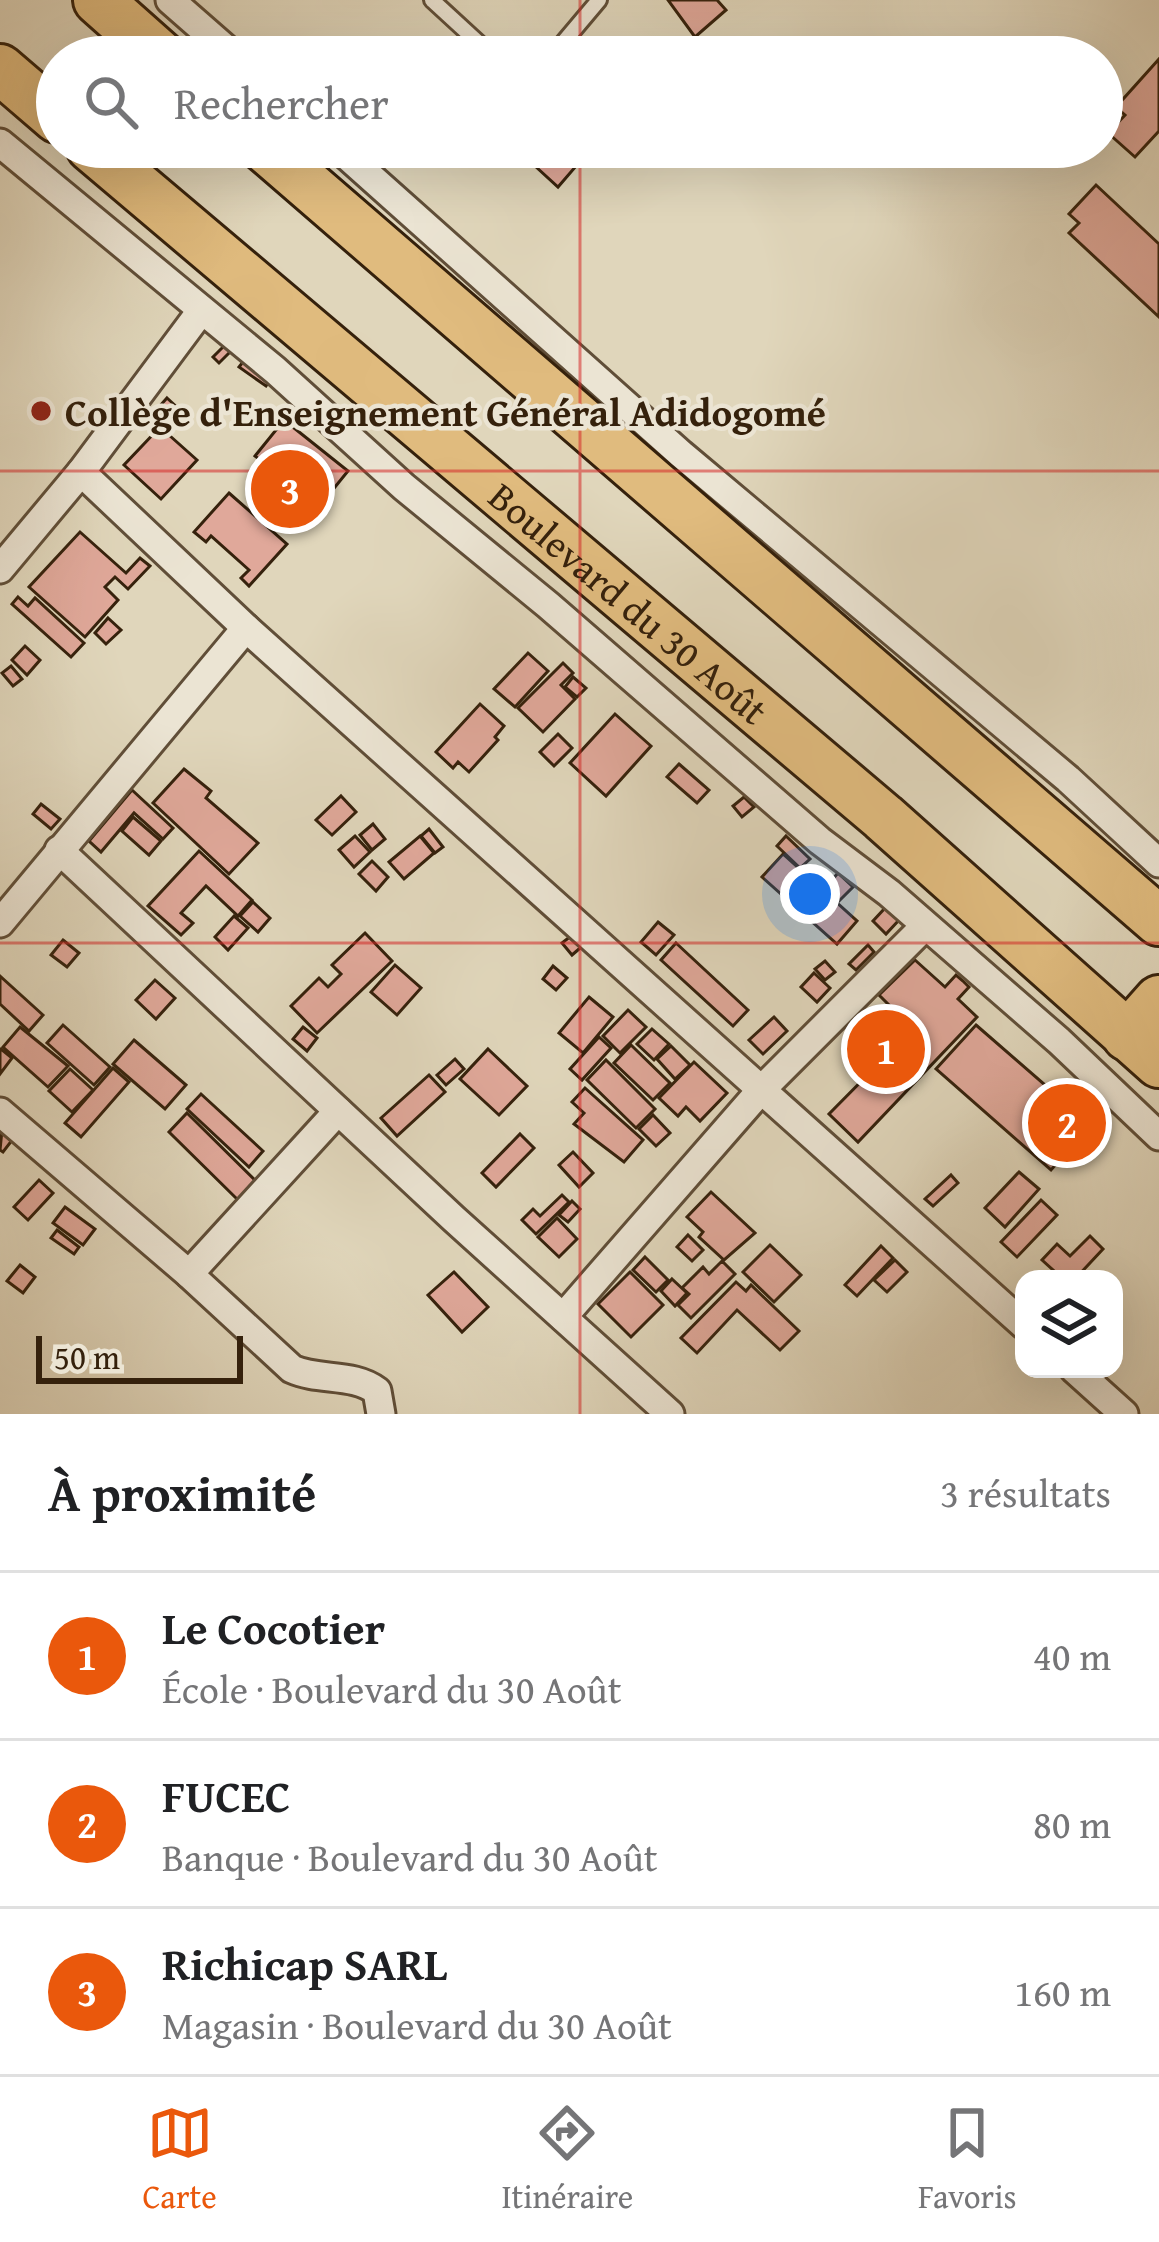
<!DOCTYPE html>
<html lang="fr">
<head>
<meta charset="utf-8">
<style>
  :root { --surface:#fff; --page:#f2f2f2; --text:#202124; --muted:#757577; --line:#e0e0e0; --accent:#ea580c }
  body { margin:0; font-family:"Gentium Book Plus",serif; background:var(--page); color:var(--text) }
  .controls { position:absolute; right:36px; bottom:36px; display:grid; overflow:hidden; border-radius:24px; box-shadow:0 12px 48px #0002 }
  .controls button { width:108px; height:108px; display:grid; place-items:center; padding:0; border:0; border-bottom:3px solid var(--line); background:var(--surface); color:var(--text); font:60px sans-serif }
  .scale { position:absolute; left:36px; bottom:30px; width:207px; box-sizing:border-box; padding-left:12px; border:6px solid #35210c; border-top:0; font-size:33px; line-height:42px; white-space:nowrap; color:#35210c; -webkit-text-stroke:9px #ebe4d3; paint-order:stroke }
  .you { position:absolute; left:810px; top:894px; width:42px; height:42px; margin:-30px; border:9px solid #fff; border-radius:50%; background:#1a73e8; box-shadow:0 0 0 18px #1a73e833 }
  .badge { display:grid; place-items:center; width:78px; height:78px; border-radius:50%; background:var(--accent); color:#fff; font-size:39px; font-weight:700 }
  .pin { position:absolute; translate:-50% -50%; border:6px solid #fff; box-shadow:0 3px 12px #0006 }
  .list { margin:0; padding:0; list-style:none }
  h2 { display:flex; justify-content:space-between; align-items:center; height:156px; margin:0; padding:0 48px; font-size:51px }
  h2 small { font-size:39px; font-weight:400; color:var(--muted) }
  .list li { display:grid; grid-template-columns:78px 1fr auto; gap:36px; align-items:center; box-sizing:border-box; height:168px; padding:0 48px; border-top:3px solid var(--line) }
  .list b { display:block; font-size:45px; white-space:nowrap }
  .list p { margin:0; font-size:39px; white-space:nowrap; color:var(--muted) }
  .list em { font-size:39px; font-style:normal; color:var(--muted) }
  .icon { flex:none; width:66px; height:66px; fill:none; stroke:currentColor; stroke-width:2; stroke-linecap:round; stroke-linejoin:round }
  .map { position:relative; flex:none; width:1159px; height:1414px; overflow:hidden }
  .search { position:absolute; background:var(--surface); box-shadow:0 12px 48px #0002; left:36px; right:36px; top:36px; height:132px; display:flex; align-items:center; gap:30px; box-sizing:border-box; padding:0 42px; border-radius:66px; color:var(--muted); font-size:45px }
  .sheet { height:660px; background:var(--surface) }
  nav { display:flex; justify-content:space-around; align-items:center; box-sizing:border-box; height:168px; border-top:3px solid var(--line); background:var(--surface); font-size:33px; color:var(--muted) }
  nav a { display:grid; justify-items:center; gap:6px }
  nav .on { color:var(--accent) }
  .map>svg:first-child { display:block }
</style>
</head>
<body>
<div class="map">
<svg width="1159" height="1414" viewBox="0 0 1159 1414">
  <rect width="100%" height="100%" fill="#e0d6bb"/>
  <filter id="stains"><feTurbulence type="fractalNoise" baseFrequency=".00167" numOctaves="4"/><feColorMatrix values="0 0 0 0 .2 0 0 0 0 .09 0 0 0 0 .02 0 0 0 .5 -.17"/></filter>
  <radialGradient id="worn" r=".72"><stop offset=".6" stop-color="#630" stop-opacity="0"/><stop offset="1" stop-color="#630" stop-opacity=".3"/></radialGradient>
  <g fill="#e0a89a" stroke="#35210c" stroke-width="3">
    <polygon points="668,0 717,0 726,10 695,37"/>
    <polygon points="1159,59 1159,131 1135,157 1108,133 1125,115 1116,107"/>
    <polygon points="512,147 544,147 525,164 510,150"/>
    <polygon points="548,152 559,162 566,155 577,165 558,187 535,166"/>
    <polygon points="1096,185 1159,244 1159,317 1069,233 1079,223 1069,214"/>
    <polygon points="229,341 235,347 219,363 213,357"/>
    <polygon points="250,353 276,372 266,386 239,367"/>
    <polygon points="167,398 180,410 171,419 158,408"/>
    <polygon points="284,420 348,471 318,508 255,456"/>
    <polygon points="160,427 197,460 161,499 124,465"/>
    <polygon points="229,493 287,544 249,586 241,578 249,570 211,536 206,542 194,532"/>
    <polygon points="80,532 126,573 140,558 150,566 128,589 115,577 105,587 118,600 85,637 29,587"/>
    <polygon points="18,597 28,606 35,598 84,643 71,657 12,604"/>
    <polygon points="108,618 121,630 106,644 95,633"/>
    <polygon points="25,646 40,660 27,675 12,660"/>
    <polygon points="528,653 548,671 515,707 494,689"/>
    <polygon points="563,663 573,673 561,685 575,699 543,732 518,708"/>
    <polygon points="11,666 22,679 13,686 2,673"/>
    <polygon points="573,677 586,688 577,697 565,687"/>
    <polygon points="480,704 504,726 495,737 498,740 469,772 458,762 453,768 436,752"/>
    <polygon points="615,714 651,746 606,796 570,763"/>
    <polygon points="558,734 572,748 554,766 540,752"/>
    <polygon points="679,764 709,790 697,803 667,777"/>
    <polygon points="184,769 211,791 206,798 258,843 229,874 153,803"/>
    <polygon points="132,790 173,828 163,839 134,813 101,852 89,841"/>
    <polygon points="341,796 356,812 332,835 316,820"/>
    <polygon points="744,797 754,807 742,817 733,806"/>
    <polygon points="41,804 60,819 51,829 33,814"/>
    <polygon points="133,817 161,841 149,855 122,831"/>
    <polygon points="373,824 385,839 372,850 360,835"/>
    <polygon points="429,829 443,847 435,853 421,836"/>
    <polygon points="355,836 370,852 354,867 339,850"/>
    <polygon points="420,836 434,853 404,879 389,862"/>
    <polygon points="786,836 810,859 800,868 777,846"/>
    <polygon points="199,851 252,900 238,916 206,886 181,913 193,923 181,935 148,906"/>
    <polygon points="783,854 857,921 837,944 762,877"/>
    <polygon points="372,861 388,877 376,891 359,874"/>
    <polygon points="838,873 853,887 839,901 825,888"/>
    <polygon points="253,902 270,918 258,932 240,916"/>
    <polygon points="886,907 899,920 886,934 873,921"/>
    <polygon points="234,916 248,928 228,950 215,937"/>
    <polygon points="658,922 674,935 656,955 641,942"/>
    <polygon points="576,932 586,943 572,955 562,943"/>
    <polygon points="365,933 392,961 317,1033 291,1006 319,978 328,987 341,974 332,965"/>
    <polygon points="63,940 79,953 67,967 51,955"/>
    <polygon points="676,943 748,1010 733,1026 661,960"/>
    <polygon points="868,945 874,952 856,970 849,964"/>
    <polygon points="915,960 945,987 956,975 963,981 969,987 958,999 977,1017 858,1142 829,1114 913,1029 879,995"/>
    <polygon points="825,961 835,972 825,980 815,969"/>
    <polygon points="395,965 421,988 397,1015 371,992"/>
    <polygon points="553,966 567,978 556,990 543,979"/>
    <polygon points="814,973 830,988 817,1002 801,987"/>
    <polygon points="0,976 43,1015 29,1031 0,1004"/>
    <polygon points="155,980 175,998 156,1019 136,1000"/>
    <polygon points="589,997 613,1017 583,1053 559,1033"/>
    <polygon points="628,1010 646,1027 620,1053 603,1036"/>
    <polygon points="877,1011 898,1031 876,1052 856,1032"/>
    <polygon points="774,1017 787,1031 763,1054 749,1040"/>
    <polygon points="63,1025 110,1067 94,1085 47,1043"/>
    <polygon points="976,1025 1091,1125 1051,1170 936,1069"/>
    <polygon points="20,1027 68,1066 48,1087 3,1047"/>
    <polygon points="303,1027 317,1038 307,1051 293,1039"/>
    <polygon points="652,1029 669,1044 654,1060 637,1044"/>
    <polygon points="599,1037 611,1048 582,1080 570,1069"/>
    <polygon points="134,1040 186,1085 165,1109 113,1064"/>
    <polygon points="631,1045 670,1083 653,1100 614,1063"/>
    <polygon points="671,1046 690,1065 675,1079 657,1059"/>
    <polygon points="1,1049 12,1058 0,1074 0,1050"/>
    <polygon points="488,1049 527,1086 499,1115 460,1079"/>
    <polygon points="455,1059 464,1069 446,1085 437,1075"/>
    <polygon points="606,1060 655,1109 636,1128 587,1080"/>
    <polygon points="694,1062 727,1093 700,1121 686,1107 678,1116 659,1098"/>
    <polygon points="113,1068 129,1082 81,1137 65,1123"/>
    <polygon points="70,1069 93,1090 72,1112 49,1091"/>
    <polygon points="429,1075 445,1092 397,1136 381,1118"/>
    <polygon points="585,1088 643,1140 624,1162 574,1124 584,1113 572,1102"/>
    <polygon points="201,1094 263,1151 249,1167 187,1109"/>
    <polygon points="187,1113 258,1183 239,1201 169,1132"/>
    <polygon points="653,1115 670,1133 656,1146 639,1129"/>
    <polygon points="2,1130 13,1139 3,1152 0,1150"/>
    <polygon points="520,1134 534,1148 496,1187 482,1173"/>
    <polygon points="573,1152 593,1173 579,1187 559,1165"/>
    <polygon points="1019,1172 1039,1189 1005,1227 985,1208"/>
    <polygon points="951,1175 958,1183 933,1206 925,1199"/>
    <polygon points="39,1180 53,1193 28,1220 14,1207"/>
    <polygon points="711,1192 755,1233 724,1260 699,1237 703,1232 687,1217"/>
    <polygon points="562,1195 569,1202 536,1234 522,1220 533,1209 540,1216"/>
    <polygon points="1041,1200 1057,1215 1017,1257 1001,1242"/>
    <polygon points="572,1201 580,1209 568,1222 559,1215"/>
    <polygon points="65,1207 95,1229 83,1245 53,1223"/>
    <polygon points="557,1218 577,1239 559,1257 538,1237"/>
    <polygon points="57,1230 79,1247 74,1254 51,1238"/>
    <polygon points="688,1235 703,1250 692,1261 677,1247"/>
    <polygon points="1090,1236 1103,1249 1075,1279 1063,1279 1042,1260 1057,1244 1070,1256"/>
    <polygon points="770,1245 801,1275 774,1302 743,1272"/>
    <polygon points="881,1246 893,1258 857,1296 845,1285"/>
    <polygon points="645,1257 668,1280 656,1292 633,1270"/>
    <polygon points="895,1260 907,1272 887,1292 874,1280"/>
    <polygon points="722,1261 735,1274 691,1318 678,1305 689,1294 682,1288 703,1267 709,1274"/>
    <polygon points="20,1265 35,1277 23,1293 7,1281"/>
    <polygon points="454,1272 488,1307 462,1332 428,1295"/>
    <polygon points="630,1272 663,1305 631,1337 598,1304"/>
    <polygon points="672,1279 687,1293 675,1306 661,1291"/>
    <polygon points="736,1282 746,1291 751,1285 799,1331 780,1350 737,1310 697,1353 681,1338"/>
  </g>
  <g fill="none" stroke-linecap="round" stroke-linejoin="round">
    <defs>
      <g id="service">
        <polyline points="432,0 494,57"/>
        <polyline points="551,57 599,0"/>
      </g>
      <g id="minor">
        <polyline points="170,0 235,57"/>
        <polyline points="0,143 275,370 404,487 548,605 820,841 889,893 1059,1041 1159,1136"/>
        <polyline points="337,147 681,454 1068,779 1159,863"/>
        <polyline points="81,472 246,628 1024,1325"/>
        <polyline points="0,569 81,472 201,311"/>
        <polyline points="59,850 454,1219 670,1414"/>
        <polyline points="0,923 246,628"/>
        <path d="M0,1112L189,1274L292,1369C319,1381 354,1373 377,1391L381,1414"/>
        <polyline points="189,1274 338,1111"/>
        <polyline points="563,1317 761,1090 924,927"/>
        <polyline points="1074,1369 1124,1414"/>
      </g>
      <g id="trunk">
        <polyline points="98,0 162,57"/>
        <polyline points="0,69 57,118"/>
        <path id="s1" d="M91,147L883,817L1159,1063"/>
        <polyline points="264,147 1159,921"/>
        <polyline points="1127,1036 1159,1000"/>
      </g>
    </defs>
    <use href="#service" stroke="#604e38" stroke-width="20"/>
    <use href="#minor" stroke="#604e38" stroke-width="33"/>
    <use href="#trunk" stroke="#35210c" stroke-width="54"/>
    <use href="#service" stroke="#ebe4d3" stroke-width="14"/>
    <use href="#minor" stroke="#ebe4d3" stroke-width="27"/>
    <use href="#trunk" stroke="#e0bb7e" stroke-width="48"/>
  </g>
  <path fill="none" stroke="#d62828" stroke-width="3" stroke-opacity="0.55" d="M580,0V57M580,147V1414M0,471H1159M0,943H1159"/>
  <circle fill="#8f2418" stroke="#ebe4d3" stroke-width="4.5" cx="41" cy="411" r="12"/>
  <g text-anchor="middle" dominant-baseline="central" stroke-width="9" stroke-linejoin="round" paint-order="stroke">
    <g font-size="39" font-weight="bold" fill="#35210c" stroke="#ebe4d3" text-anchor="start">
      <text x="65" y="411">Collège d'Enseignement Général Adidogomé</text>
    </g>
    <g font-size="39" fill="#35210c" stroke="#ebe4d3">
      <text stroke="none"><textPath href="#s1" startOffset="705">Boulevard du 30 Août</textPath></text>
    </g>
  </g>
  <rect width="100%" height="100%" filter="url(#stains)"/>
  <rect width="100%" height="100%" fill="url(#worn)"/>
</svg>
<div class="controls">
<button><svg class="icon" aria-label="layers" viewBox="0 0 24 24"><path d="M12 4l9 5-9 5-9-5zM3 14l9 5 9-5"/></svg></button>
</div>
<div class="scale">50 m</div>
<div class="you"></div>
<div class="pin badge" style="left:886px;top:1049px">1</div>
<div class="pin badge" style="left:1067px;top:1123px">2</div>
<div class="pin badge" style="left:290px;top:489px">3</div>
<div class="search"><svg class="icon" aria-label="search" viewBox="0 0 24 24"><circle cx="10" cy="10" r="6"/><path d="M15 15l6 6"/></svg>Rechercher</div>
</div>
<section class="sheet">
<h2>À proximité<small>3 résultats</small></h2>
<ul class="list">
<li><span class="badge">1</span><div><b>Le Cocotier</b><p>École · Boulevard du 30 Août</p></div><em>40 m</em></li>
<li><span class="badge">2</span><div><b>FUCEC</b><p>Banque · Boulevard du 30 Août</p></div><em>80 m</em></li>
<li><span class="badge">3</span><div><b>Richicap SARL</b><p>Magasin · Boulevard du 30 Août</p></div><em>160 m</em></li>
</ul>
</section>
<nav>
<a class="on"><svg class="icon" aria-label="map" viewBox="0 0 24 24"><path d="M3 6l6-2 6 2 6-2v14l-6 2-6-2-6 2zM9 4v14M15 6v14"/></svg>Carte</a>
<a><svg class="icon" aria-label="directions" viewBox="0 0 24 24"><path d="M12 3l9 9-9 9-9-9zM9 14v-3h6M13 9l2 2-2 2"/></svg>Itinéraire</a>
<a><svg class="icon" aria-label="saved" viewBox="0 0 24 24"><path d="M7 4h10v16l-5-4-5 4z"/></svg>Favoris</a>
</nav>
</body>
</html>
